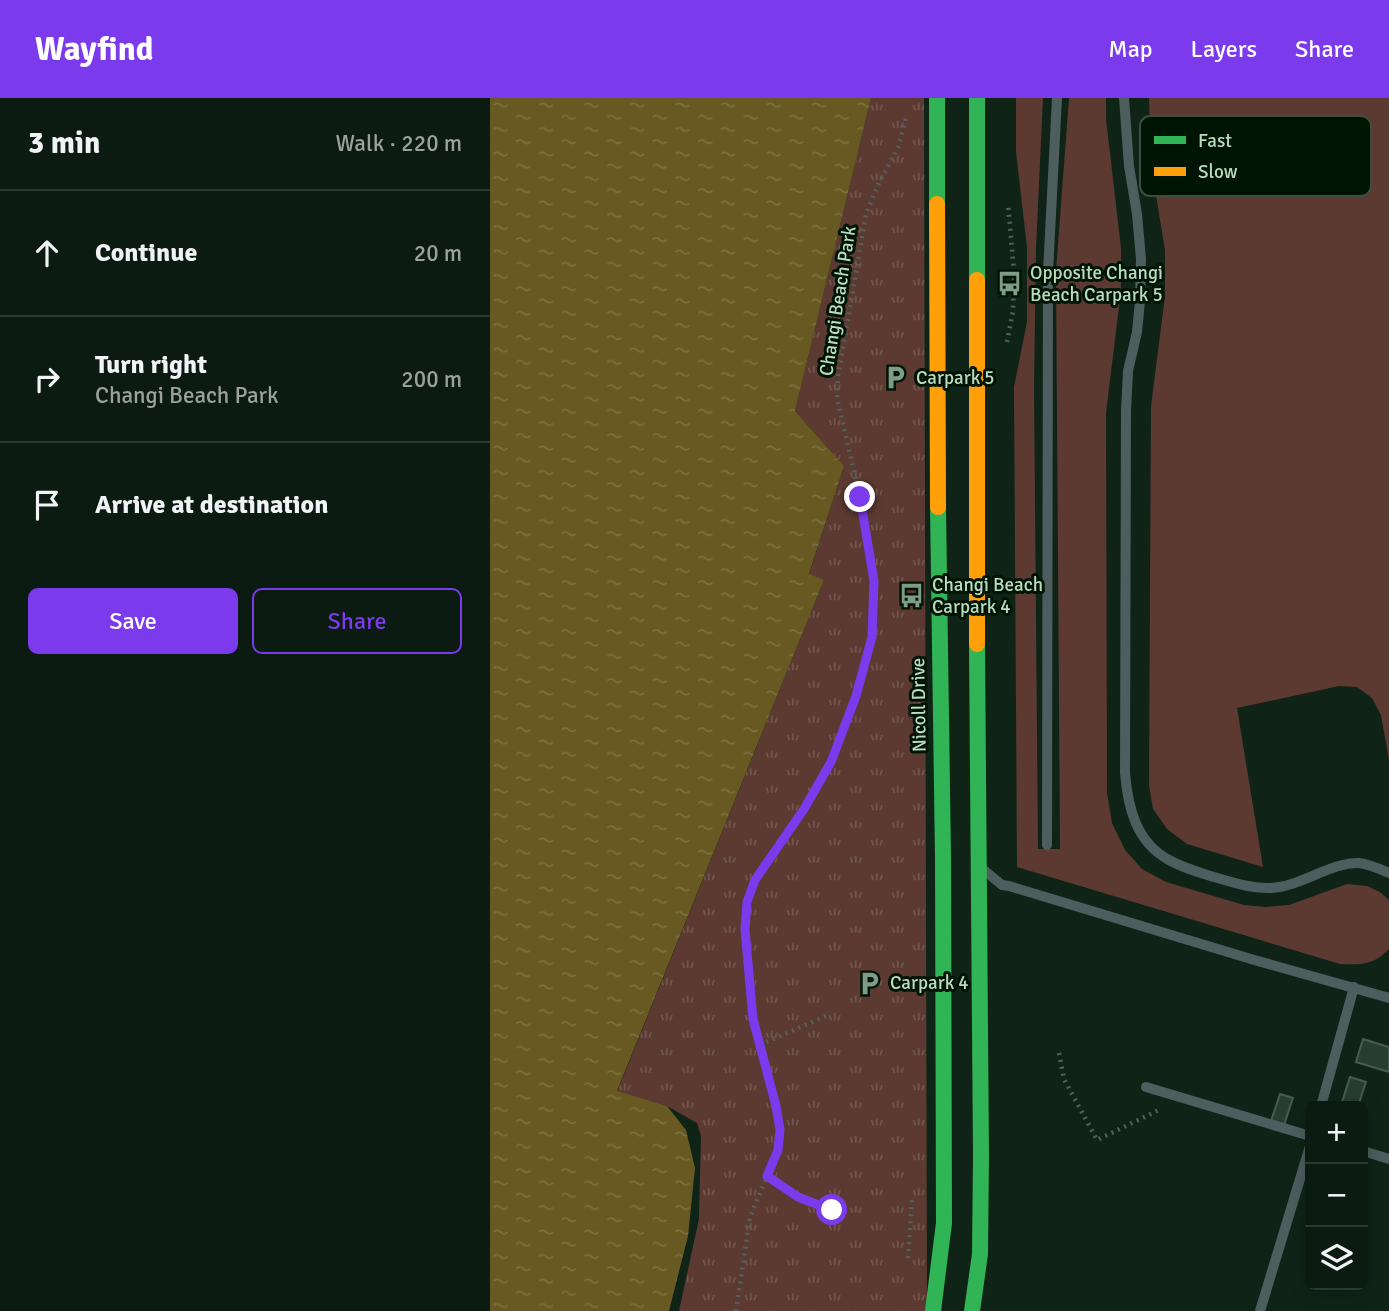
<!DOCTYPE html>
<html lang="en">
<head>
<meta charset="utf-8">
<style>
  :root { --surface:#0b1b11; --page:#14241a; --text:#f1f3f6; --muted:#9aa19f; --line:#2b3931; --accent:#7c3aed }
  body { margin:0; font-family:Signika,sans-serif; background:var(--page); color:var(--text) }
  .controls { position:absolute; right:21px; bottom:21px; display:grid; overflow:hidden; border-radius:10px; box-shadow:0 4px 18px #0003 }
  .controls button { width:63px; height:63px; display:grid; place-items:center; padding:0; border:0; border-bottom:2px solid var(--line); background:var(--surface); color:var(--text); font:35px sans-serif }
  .stop { position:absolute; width:21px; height:21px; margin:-16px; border:5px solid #7c3aed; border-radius:50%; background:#fff }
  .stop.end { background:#7c3aed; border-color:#fff; box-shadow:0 2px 7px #0008 }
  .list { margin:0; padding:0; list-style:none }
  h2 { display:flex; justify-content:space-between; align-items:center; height:91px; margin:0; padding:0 28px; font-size:30px }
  h2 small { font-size:23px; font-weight:400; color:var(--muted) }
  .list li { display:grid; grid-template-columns:46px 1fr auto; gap:21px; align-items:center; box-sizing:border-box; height:126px; padding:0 28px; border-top:2px solid var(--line) }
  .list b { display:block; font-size:26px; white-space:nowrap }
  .list p { margin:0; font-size:23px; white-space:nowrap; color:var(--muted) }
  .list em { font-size:23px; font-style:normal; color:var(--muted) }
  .actions { display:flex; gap:14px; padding:21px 28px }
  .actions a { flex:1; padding:16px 0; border:2px solid var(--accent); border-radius:10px; text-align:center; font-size:24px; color:var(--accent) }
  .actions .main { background:var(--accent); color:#fff }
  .icon { flex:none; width:38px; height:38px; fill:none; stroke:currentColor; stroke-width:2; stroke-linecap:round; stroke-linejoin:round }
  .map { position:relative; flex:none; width:899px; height:1213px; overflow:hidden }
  header { display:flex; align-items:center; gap:42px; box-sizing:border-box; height:98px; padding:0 35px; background:var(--accent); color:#fff }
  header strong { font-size:33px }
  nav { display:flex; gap:38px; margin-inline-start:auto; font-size:24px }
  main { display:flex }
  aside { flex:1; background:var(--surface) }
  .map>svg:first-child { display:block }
</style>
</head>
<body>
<header>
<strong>Wayfind</strong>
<nav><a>Map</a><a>Layers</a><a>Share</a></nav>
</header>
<main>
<aside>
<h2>3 min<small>Walk · 220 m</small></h2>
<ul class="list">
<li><svg class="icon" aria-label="ahead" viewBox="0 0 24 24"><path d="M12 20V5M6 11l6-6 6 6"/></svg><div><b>Continue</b></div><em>20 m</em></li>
<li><svg class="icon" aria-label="right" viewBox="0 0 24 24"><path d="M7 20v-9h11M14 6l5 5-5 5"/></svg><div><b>Turn right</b><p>Changi Beach Park</p></div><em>200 m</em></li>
<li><svg class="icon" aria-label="arrive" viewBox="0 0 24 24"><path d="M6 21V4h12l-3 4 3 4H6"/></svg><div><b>Arrive at destination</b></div></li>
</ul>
<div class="actions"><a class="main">Save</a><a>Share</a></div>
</aside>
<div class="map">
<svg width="899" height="1213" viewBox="0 0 899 1213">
  <defs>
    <pattern id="park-tufts" width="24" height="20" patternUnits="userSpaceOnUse" patternTransform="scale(1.75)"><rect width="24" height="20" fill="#5c3a31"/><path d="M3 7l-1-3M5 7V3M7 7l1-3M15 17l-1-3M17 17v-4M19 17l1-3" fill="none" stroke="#71564d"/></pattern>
    <pattern id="water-ripples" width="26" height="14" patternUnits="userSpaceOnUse" patternTransform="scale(1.75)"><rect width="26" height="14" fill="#675921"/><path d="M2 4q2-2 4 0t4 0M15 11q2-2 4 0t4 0" fill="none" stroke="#7b703f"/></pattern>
  </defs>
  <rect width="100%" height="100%" fill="#0f2417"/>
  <g fill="#5c3a31">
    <path d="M526,0H553L546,150L544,289L548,751H570L566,173L579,0H616V21L631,150V192L616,315L617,695L622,725L635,752L652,771L676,784L754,807L775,809L799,807L857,786L877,788L890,794L899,802V851C884,867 871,867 850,866L527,769L524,289L537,224V149L526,54Z"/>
    <polygon points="659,0 899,0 899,662 891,617 882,600 867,589 849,588 747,610 773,769 697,746 677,731 663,711 659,687 661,308 675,198 675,152 661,67"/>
  </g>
  <polygon fill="url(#park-tufts)" points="381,0 434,0 437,1213 189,1213 209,1121 211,1038 207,1025 177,1008 127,994 334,482 319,477 354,368 305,313"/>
  <polygon fill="url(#water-ripples)" points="0,0 381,0 305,313 354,368 319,476 334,482 127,993 177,1008 196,1032 205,1070 198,1138 179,1213 0,1213"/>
  <g fill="#263e30" stroke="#465d4e" stroke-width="2">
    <polygon points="873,941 899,949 899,974 866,964"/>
    <polygon points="860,979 876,984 868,1008 852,1004"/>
    <polygon points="790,996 803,1000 794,1027 781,1023"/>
  </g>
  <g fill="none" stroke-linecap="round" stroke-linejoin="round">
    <g stroke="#52605e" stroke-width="4.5" stroke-dasharray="2 5" stroke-linecap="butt">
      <polyline points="517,244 523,213 524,174 518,106"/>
      <polyline points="270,947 338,917"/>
      <polyline points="569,955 574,981 607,1042 671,1011"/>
      <polyline points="277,1078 308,1099 342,1112"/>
      <polyline points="418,1160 422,1102"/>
      <polyline points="246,1213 260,1119 288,1052 290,1032 286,1008 263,921 255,831 257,805 265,782 314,711 341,664 366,599 382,539 385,483 370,399 347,300 348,279 376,116 388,87 408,49 417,17"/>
    </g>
    <g stroke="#4e5d5e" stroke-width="10">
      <path d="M634,0L639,68L647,116L651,161L650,203L647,234L638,273L636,313L635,675C638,710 646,744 679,762C693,770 708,774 724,779C742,784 762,791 781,790C810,789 841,764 869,765C879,766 890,771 899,775"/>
      <polyline points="557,747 558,174 567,0"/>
      <polyline points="495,773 512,787 519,788 761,861 899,900"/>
      <polyline points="656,989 820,1038"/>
      <polyline points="831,1008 864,889"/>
      <polyline points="873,1053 899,1061"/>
      <polyline points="770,1213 820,1048"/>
    </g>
    <g stroke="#30b455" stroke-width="16">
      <polyline points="447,0 447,106"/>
      <polyline points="487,182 487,0"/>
      <polyline points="443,1213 454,1125 453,760 448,409"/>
      <polyline points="482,1213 490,1156 491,1058 487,546"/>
    </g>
    <g stroke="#ff9f0a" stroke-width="16">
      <polyline points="447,106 448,409"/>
      <polyline points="487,182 487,546"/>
    </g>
  </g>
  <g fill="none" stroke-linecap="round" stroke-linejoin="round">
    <polyline stroke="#7c3aed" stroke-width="9" points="342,1112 308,1099 277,1078 288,1052 290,1032 286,1008 263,921 255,831 257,804 265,782 314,711 341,664 366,598 382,539 384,483 370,399"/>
  </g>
  <defs>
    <symbol id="bus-bare" viewBox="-9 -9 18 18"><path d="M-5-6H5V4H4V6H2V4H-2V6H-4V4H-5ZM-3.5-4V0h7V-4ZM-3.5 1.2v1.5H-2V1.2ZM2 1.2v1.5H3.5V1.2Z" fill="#7e9c86" stroke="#001404" stroke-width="2.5" paint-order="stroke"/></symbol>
    <symbol id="parking-bare" viewBox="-9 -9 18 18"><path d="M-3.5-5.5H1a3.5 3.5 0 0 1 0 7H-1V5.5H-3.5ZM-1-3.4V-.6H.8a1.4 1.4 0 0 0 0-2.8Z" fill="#7e9c86" stroke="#001404" stroke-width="2.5" paint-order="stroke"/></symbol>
  </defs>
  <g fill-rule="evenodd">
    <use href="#bus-bare" x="502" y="168" width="35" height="35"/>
    <use href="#parking-bare" x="388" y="262" width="35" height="35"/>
    <use href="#bus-bare" x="404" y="480" width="35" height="35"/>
    <use href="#parking-bare" x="362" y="868" width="35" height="35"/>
  </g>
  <g text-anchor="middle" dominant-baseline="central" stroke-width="6" stroke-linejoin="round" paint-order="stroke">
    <g font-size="19" fill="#b9dcc1" stroke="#001404" text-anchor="start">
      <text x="540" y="175">Opposite Changi<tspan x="540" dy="22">Beach Carpark 5</tspan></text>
      <text x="426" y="280">Carpark 5</text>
      <text x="442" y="487">Changi Beach<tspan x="442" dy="22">Carpark 4</tspan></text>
      <text x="400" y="885">Carpark 4</text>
    </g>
    <g font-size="19" fill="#b9dcc1" stroke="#001404">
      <text transform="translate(348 203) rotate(-81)">Changi Beach Park</text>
      <text transform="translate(429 607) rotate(-91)">Nicoll Drive</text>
    </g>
  </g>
  <rect x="650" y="18" width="231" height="80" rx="10" fill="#001404" stroke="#38503d" stroke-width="2"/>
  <rect x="664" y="38" width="32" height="8" fill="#30b455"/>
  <rect x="664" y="69" width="32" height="9" fill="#ff9f0a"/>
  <g font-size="19" fill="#b9dcc1">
    <text x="708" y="49">Fast</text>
    <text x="708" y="80">Slow</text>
  </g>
</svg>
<div class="controls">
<button>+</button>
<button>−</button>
<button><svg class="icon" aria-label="layers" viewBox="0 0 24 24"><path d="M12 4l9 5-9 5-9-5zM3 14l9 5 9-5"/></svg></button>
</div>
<div class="stop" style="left:342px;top:1112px"></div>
<div class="stop end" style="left:370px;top:399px"></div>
</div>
</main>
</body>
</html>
